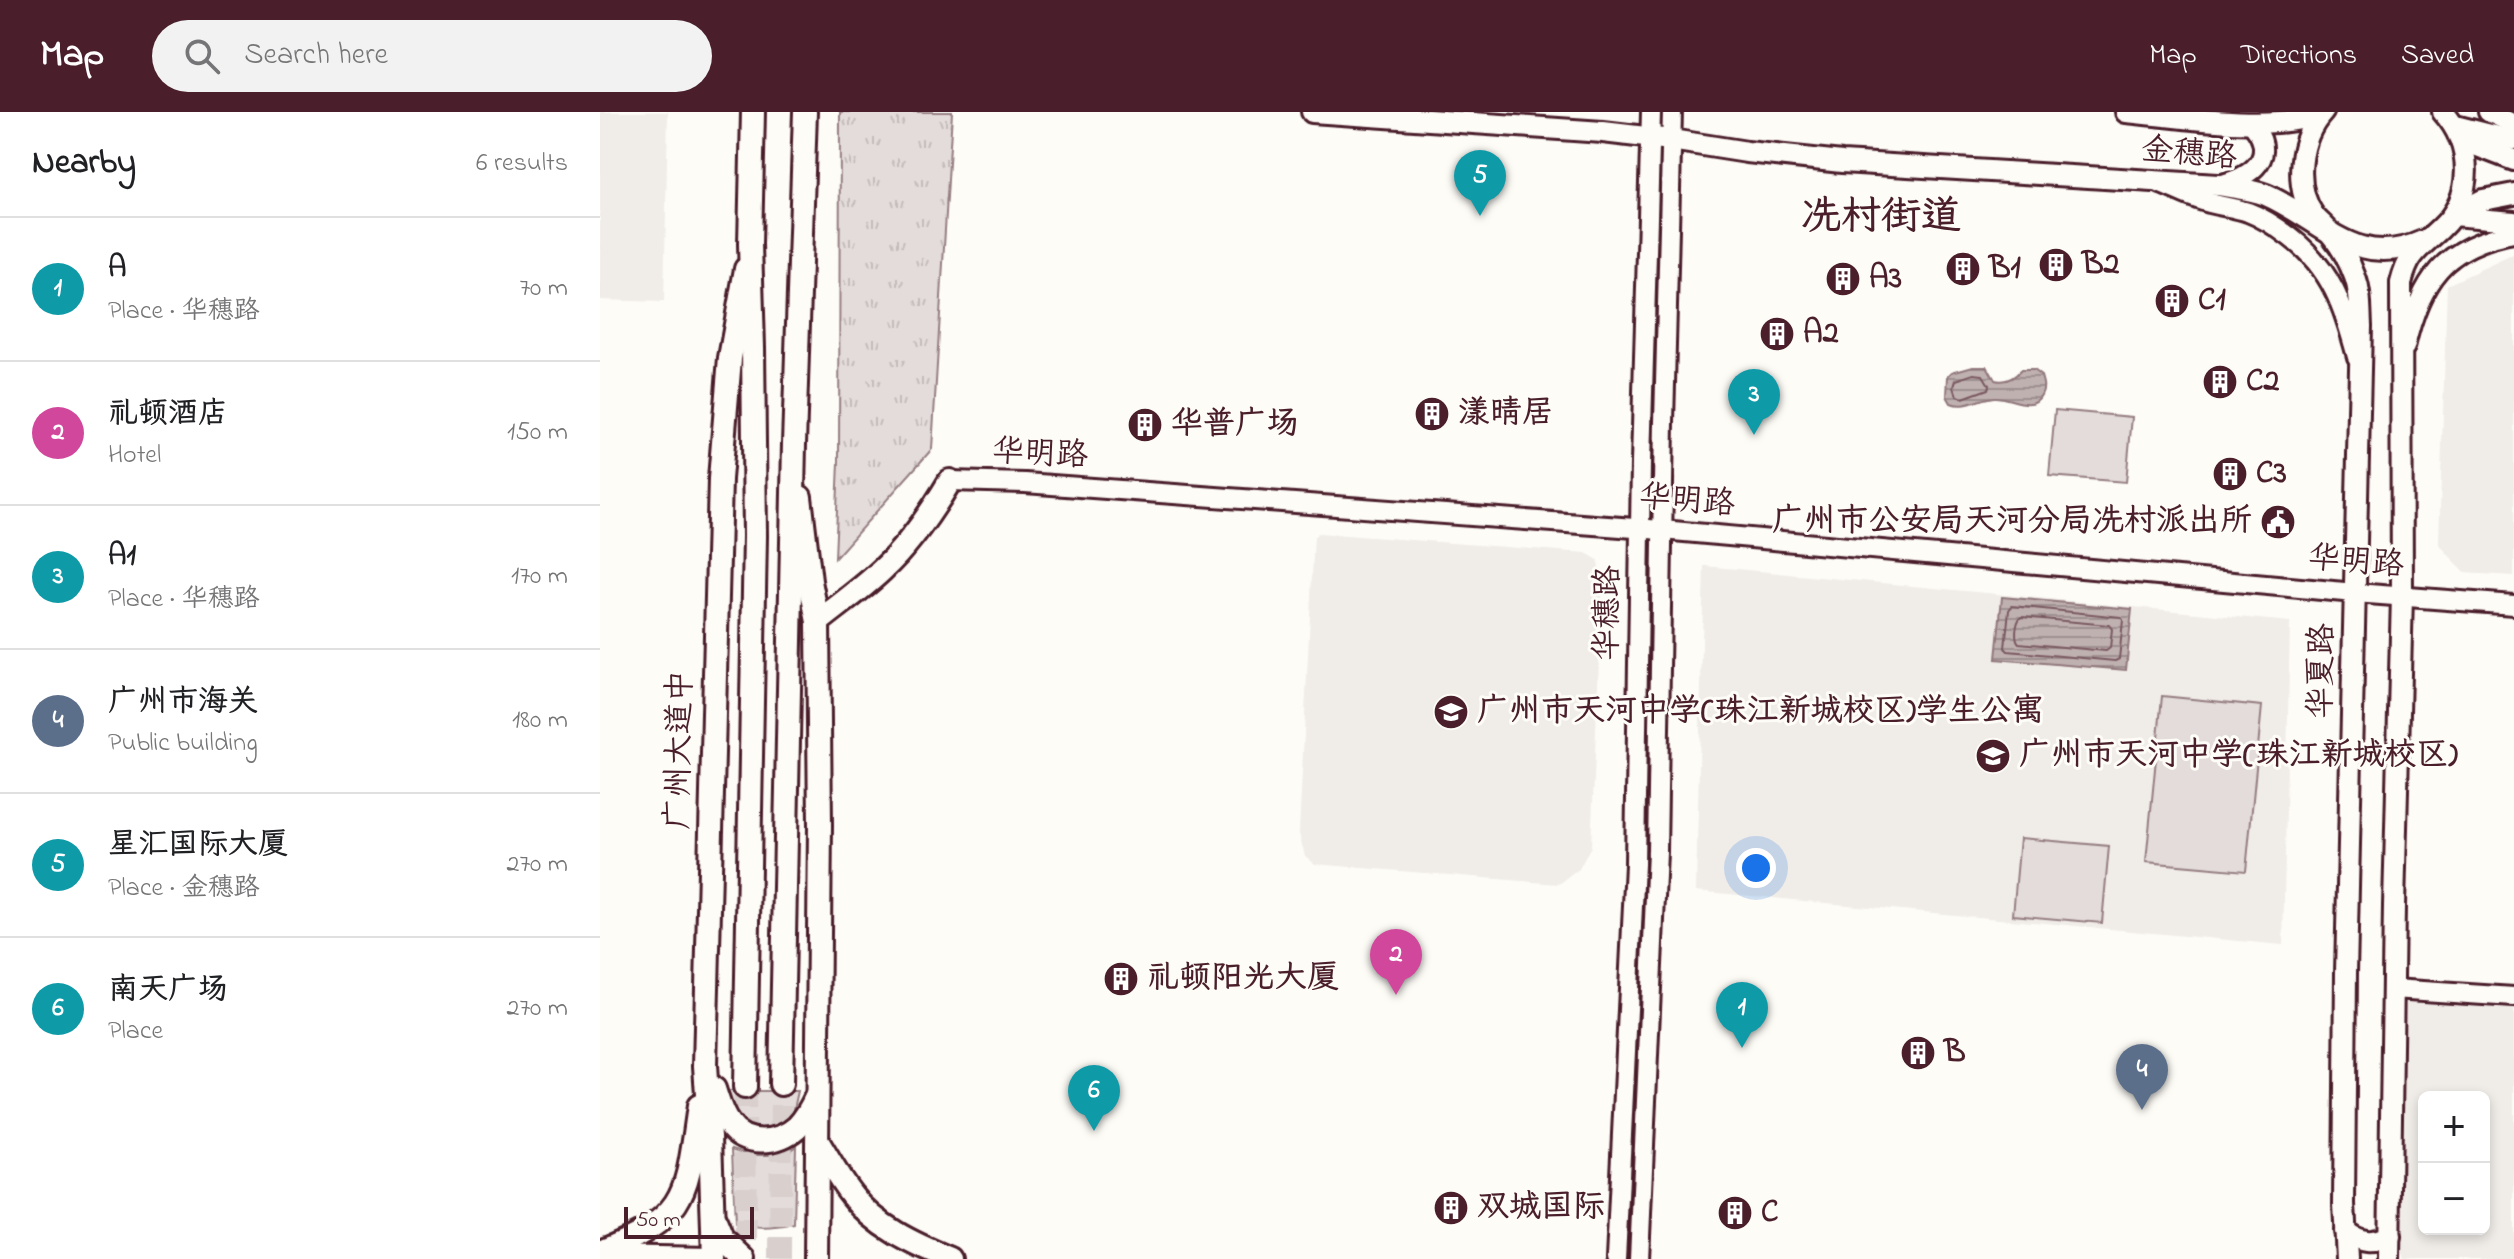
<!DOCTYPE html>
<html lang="en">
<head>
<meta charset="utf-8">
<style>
  :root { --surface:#fff; --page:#f2f2f2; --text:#202124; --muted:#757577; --line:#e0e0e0; --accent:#4a1f2b }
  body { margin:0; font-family:"Indie Flower","LXGW WenKai TC",sans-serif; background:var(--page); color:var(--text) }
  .controls { position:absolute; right:24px; bottom:24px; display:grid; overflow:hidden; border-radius:12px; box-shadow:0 4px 12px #0003 }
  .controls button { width:72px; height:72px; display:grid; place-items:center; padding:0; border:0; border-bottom:2px solid var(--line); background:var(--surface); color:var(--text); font:40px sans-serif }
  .scale { position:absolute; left:24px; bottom:20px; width:130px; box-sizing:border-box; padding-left:8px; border:4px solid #4a1f2b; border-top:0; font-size:22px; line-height:28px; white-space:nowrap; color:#4a1f2b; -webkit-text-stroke:6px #fdfcf7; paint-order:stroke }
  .you { position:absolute; left:1156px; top:756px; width:28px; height:28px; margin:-20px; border:6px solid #fff; border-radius:50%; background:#1a73e8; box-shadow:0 0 0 12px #1a73e833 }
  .badge { display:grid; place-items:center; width:52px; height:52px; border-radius:50%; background:var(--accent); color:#fff; font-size:26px; font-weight:700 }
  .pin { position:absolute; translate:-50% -66px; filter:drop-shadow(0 2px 4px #0008) }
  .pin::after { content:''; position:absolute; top:42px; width:28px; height:24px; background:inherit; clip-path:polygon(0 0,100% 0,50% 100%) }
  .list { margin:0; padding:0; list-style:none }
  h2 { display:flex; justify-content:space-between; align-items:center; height:104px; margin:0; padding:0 32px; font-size:34px }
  h2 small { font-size:26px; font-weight:400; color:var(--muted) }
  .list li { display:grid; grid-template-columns:52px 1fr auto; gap:24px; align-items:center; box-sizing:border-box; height:144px; padding:0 32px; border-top:2px solid var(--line) }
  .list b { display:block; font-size:30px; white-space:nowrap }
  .list p { margin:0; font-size:26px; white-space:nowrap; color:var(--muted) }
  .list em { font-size:26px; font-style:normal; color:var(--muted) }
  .icon { flex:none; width:44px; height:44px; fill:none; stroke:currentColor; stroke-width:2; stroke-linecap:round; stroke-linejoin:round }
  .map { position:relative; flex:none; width:1914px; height:1147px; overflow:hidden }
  header { display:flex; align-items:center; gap:48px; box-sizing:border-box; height:112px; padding:0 40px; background:var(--accent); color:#fff }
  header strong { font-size:38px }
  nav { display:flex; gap:44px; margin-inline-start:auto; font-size:28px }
  .search { width:560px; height:72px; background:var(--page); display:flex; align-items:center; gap:20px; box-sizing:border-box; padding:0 28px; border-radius:44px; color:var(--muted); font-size:30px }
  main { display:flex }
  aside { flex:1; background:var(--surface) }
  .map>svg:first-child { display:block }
</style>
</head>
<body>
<header>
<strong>Map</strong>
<div class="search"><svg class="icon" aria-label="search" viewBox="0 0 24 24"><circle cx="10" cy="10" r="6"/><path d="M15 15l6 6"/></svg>Search here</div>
<nav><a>Map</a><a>Directions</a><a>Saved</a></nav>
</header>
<main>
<aside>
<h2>Nearby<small>6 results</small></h2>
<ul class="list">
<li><span class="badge" style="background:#0f9aa8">1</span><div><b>A</b><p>Place · 华穗路</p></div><em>70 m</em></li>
<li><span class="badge" style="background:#d1479c">2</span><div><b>礼顿酒店</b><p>Hotel</p></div><em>150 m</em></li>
<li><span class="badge" style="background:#0f9aa8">3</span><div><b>A1</b><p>Place · 华穗路</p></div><em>170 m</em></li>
<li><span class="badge" style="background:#5c6f8a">4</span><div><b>广州市海关</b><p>Public building</p></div><em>180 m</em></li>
<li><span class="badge" style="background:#0f9aa8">5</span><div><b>星汇国际大厦</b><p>Place · 金穗路</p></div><em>270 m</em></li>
<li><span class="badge" style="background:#0f9aa8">6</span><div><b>南天广场</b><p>Place</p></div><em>270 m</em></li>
</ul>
</aside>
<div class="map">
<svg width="1914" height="1147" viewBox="0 0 1914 1147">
  <defs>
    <pattern id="park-tufts" width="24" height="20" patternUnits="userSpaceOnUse" patternTransform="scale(2)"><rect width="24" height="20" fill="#e3dcda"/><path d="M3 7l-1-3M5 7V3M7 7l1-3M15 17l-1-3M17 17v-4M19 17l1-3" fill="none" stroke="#c4bcbb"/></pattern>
    <pattern id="water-rules" width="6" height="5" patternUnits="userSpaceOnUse" patternTransform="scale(2)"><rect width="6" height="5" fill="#c0b1b1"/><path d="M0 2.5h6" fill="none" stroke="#9e8f90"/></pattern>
  </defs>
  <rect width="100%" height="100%" fill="#fdfcf7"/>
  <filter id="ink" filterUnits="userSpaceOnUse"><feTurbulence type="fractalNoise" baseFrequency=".0125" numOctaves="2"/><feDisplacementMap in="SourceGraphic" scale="16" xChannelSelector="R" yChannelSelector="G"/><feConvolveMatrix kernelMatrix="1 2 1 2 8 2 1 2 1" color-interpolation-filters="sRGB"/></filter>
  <g filter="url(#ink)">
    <g fill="#f0ece8" fill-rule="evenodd">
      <polygon points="0,0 68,0 64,190 0,188"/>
      <polygon points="1914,142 1914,464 1865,461 1839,432 1847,173"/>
      <polygon points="718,421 986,441 998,448 1002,480 991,734 979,757 959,772 715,752 705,744 699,721 714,425"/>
      <polygon points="1104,454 1690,510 1683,833 1096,779"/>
      <path d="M1805,884L1914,894V1147H1805L1800,1131ZM1824,985H1884V1117H1824Z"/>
    </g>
    <g fill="#e3dcda" stroke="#967e82" stroke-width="2">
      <polygon points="1455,298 1532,305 1526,370 1449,364"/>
      <polygon points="1562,584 1662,594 1646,759 1546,750"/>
      <polygon points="1420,726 1509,734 1502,811 1413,803"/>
      <path d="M128,979H198L192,1006C187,1009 181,1014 175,1017C148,1029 131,1002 128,979Z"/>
      <path d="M196,1034L194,1112C172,1117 156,1117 135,1112L132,1037L151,1043H184Z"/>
    </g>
    <polygon fill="url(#park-tufts)" stroke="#967e82" stroke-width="2" points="240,0 352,0 332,337 235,446 239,350"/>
    <g fill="url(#water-rules)" stroke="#91777b" stroke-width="2">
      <path d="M1373,254H1387L1395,268C1406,271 1414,266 1421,258H1433L1441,264C1443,271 1445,276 1441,283C1432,301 1409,284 1394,285C1379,286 1366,297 1351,291L1347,284L1348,264L1352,260Z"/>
      <polygon points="1402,485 1532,497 1526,558 1396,547"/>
    </g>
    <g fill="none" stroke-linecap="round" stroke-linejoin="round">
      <g stroke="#795961" stroke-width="2">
        <polygon points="1374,262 1383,263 1389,273 1388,277 1363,286 1357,284 1354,275 1356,268"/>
        <polygon points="1412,494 1521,505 1523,508 1519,547 1515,549 1408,539 1405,536 1409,498"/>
        <path d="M1421,505L1509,513L1512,517L1510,536L1506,539L1419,531C1414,526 1416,510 1421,505Z"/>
      </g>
      <g stroke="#d9d0ce" stroke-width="22" stroke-dasharray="22 11" stroke-linecap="butt">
        <polyline points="145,975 146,1147"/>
        <polyline points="180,1147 181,972"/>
      </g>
      <defs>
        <g id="tertiary">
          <polyline points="1888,0 1914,12"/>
          <polyline points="1855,13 1914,28"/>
          <path d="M1561,72C1574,77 1587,84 1600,88C1616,94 1633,95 1648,100C1664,106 1677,115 1690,125C1732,157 1744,196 1757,245"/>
          <path d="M1618,73C1652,65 1681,44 1650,10"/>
          <polyline points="1852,104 1914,109"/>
          <path d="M1805,235C1820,169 1844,133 1914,121"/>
          <polyline points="350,369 425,371 1062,418 1755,481 1914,493"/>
          <polyline points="1793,877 1914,885"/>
          <polyline points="1016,1147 1035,752 1041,351 1051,0"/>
          <polyline points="1039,1147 1057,740 1064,310 1072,0"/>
        </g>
        <g id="secondary">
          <path d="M712,0L1003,20L1071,28L1147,40L1242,50L1618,73C1634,76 1652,77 1666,83C1723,108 1756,159 1823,129"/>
          <path d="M1526,0C1574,4 1680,22 1720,0"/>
          <path d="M1723,0C1699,26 1693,74 1714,104C1719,110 1726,115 1731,122C1741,134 1750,151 1755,165C1761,181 1760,198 1761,214L1746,861L1744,1092L1747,1147"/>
          <polyline points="1859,18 1880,35 1914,48"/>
          <polyline points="1852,104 1883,88 1914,82"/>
          <path d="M1745,1119C1760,1131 1772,1132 1790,1124"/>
          <polyline points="0,1144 114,1146"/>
          <path d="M1789,1147L1794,794L1802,484L1801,171C1809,140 1819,137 1840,117C1875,85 1873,33 1843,0"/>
        </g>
        <g id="primary">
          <polyline points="200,385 210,469 218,510 220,713 216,1147"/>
          <path d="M218,510C239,493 262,477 282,458C309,433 331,401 350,369"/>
          <path d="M114,977C118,989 121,1002 129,1012C145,1035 178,1032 197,1015C206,1006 212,994 217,983"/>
          <path d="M218,1030C229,1048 239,1067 252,1083C276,1115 314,1132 350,1147"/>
          <polyline points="115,1109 122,1126 144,1147"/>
          <path d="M0,1140C90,1104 86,1083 99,994"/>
          <polyline points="114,1147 110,1025 105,954 120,367 130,246 146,157"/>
        </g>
        <g id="trunk">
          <polyline points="181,972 194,332 205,0"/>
          <polyline points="145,975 155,424 153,235 150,132 153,0"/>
        </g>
      </defs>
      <use href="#tertiary" stroke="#4a1f2b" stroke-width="24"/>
      <use href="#secondary" stroke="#4a1f2b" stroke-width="26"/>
      <use href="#primary" stroke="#4a1f2b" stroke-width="28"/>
      <use href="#trunk" stroke="#4a1f2b" stroke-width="28"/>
      <use href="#tertiary" stroke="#fdfcf7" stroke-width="18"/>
      <use href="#secondary" stroke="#fdfcf7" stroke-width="20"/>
      <use href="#primary" stroke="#fdfcf7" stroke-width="22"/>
      <use href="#trunk" stroke="#fdfcf7" stroke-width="22"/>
    </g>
  </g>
  <defs>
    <symbol id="building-disc" viewBox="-11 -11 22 22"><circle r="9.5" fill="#4a1f2b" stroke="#fdfcf7"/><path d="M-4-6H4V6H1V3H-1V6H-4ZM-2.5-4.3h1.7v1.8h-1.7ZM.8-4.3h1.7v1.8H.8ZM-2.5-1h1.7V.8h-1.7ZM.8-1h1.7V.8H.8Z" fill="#fff"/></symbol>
    <symbol id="civic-disc" viewBox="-11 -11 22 22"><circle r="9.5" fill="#4a1f2b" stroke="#fdfcf7"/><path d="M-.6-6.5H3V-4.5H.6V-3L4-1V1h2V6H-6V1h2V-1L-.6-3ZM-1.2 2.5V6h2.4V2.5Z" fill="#fff"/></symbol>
    <symbol id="school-disc" viewBox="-11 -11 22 22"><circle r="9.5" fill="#4a1f2b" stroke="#fdfcf7"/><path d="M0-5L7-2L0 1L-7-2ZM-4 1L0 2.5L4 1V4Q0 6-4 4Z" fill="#fff"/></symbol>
  </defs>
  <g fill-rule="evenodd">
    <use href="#building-disc" x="1436" y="133" width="40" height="40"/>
    <use href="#building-disc" x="1343" y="137" width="40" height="40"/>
    <use href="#building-disc" x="1223" y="147" width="40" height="40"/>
    <use href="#building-disc" x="1552" y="169" width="40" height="40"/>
    <use href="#building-disc" x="1157" y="202" width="40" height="40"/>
    <use href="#building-disc" x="1600" y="250" width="40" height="40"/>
    <use href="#building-disc" x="812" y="282" width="40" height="40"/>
    <use href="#building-disc" x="525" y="293" width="40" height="40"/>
    <use href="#building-disc" x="1610" y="342" width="40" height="40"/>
    <use href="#civic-disc" x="1658" y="390" width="40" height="40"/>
    <use href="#school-disc" x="831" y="580" width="40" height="40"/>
    <use href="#school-disc" x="1373" y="624" width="40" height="40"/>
    <use href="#building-disc" x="501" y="847" width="40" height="40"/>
    <use href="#building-disc" x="1298" y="921" width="40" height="40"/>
    <use href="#building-disc" x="831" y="1076" width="40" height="40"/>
    <use href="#building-disc" x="1115" y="1081" width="40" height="40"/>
  </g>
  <g text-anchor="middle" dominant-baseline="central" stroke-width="6" stroke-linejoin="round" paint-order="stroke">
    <g font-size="32" fill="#4a1f2b" stroke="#fdfcf7">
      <text transform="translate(1589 43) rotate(5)">金穗路</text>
      <text transform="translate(440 343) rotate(3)">华明路</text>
      <text transform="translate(1087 390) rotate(5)">华明路</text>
      <text transform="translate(1756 451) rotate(5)">华明路</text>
      <text transform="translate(1009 501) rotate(-89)">华穗路</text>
      <text transform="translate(1723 559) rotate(-89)">华夏路</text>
      <text transform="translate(81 638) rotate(-89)">广州大道中</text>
    </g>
    <g font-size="32" font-weight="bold" fill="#4a1f2b" stroke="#fdfcf7" text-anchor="start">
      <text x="1482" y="153">B2</text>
      <text x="1389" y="157">B1</text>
      <text x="1269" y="167">A3</text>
      <text x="1598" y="189">C1</text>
      <text x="1203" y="222">A2</text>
      <text x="1646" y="270">C2</text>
      <text x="858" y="302">漾晴居</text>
      <text x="571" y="313">华普广场</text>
      <text x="1656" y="362">C3</text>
      <text x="1652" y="410" text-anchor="end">广州市公安局天河分局冼村派出所</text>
      <text x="877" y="600">广州市天河中学(珠江新城校区)学生公寓</text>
      <text x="1419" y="644">广州市天河中学(珠江新城校区)</text>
      <text x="547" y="867">礼顿阳光大厦</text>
      <text x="1344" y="941">B</text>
      <text x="877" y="1096">双城国际</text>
      <text x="1161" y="1101">C</text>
    </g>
    <g font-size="40" font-weight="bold" fill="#4a1f2b" stroke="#fdfcf7">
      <text x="1281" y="106">冼村街道</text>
    </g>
  </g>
</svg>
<div class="controls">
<button>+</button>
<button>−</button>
</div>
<div class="scale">50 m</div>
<div class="you"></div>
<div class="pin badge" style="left:1142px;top:936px;background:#0f9aa8">1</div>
<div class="pin badge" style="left:796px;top:883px;background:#d1479c">2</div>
<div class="pin badge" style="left:1154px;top:323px;background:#0f9aa8">3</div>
<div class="pin badge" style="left:1542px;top:998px;background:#5c6f8a">4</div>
<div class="pin badge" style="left:880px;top:104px;background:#0f9aa8">5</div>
<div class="pin badge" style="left:494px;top:1019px;background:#0f9aa8">6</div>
</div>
</main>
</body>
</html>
